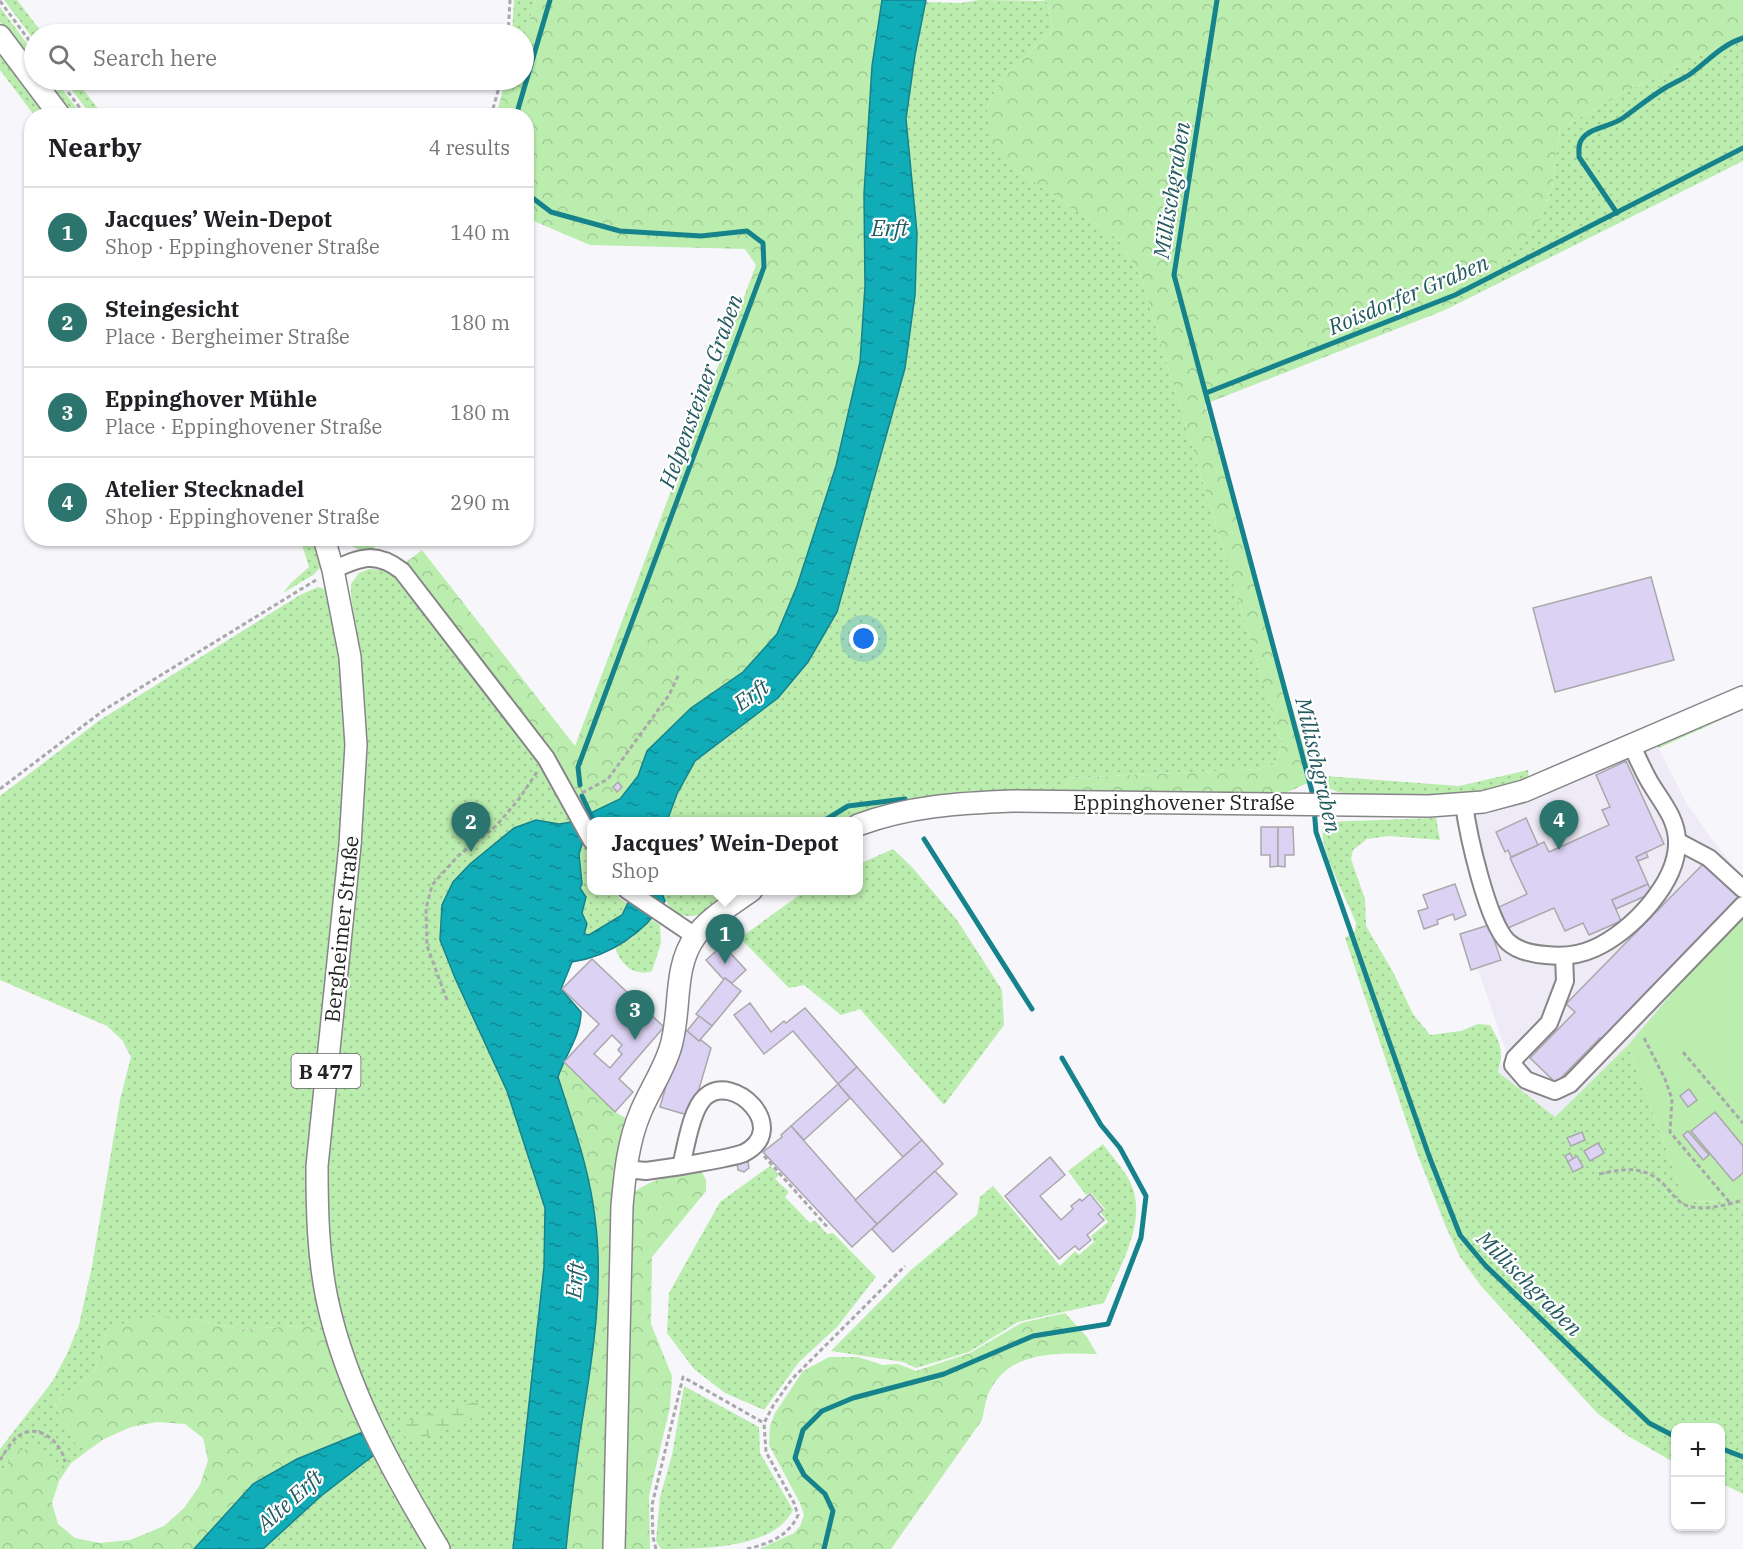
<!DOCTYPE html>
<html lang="en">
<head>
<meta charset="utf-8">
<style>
  :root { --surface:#fff; --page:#f6f6f6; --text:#202124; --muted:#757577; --line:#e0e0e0; --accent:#2c746e }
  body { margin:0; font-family:"IBM Plex Serif",serif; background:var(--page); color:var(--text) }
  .controls { position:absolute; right:18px; bottom:18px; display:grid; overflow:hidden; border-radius:12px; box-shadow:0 2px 4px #0004 }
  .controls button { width:54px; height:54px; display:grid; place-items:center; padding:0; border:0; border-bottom:2px solid var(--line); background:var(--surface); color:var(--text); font:30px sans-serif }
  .you { position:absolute; left:864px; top:639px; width:21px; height:21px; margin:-15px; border:4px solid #fff; border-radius:50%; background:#1a73e8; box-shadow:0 0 0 9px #1a73e833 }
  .badge { display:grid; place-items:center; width:39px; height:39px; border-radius:50%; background:var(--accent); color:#fff; font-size:20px; font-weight:700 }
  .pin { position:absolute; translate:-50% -50px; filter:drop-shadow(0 2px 3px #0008) }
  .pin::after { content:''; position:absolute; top:32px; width:21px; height:18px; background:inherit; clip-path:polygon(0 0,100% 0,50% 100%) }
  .popup { position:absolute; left:587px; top:817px; width:276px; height:78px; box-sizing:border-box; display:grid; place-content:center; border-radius:12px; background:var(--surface); filter:drop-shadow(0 2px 4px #0005); font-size:20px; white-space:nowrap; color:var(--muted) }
  .popup b { font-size:22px; color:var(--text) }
  .popup::after { content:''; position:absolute; left:50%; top:100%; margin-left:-12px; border:12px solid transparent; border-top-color:var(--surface) }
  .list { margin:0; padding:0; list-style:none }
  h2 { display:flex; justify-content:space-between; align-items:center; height:78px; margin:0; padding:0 24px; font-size:26px }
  h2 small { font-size:20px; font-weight:400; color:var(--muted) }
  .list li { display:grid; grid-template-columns:39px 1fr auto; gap:18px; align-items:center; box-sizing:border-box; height:90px; padding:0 24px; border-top:2px solid var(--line) }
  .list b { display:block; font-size:22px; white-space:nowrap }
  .list p { margin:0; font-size:20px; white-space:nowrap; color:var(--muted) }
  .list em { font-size:20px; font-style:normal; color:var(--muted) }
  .icon { flex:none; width:33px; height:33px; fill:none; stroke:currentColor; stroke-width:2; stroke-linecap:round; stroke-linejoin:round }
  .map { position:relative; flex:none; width:1743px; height:1549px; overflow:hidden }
  .search { position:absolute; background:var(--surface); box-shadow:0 2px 4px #0004; left:24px; top:24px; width:510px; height:66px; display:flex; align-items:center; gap:15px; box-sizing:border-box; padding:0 21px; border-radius:33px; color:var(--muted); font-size:22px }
  .panel { position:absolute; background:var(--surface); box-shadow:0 2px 4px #0004; left:24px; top:108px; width:510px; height:438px; border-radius:24px }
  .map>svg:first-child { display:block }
</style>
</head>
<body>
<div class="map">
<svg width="1743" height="1549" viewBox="0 0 1743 1549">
  <defs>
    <pattern id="grass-dots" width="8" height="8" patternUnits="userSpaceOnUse" patternTransform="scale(1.5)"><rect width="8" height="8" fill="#bbedae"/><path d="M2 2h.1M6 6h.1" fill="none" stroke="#a1cb96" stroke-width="1.8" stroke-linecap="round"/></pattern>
    <pattern id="forest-crowns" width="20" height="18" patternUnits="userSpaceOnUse" patternTransform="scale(1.5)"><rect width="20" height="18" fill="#bbedae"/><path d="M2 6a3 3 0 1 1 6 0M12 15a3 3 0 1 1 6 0" fill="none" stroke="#a1cb96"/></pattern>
    <pattern id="wetland-marsh" width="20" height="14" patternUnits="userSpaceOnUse" patternTransform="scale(1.5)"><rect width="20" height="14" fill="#bbedae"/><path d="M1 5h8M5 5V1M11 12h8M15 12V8" fill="none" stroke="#a1cb96"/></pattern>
    <pattern id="water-ripples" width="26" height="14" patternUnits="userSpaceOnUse" patternTransform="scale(1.5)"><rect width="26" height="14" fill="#10acb8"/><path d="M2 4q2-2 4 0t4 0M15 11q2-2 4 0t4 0" fill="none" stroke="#0f8c95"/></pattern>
  </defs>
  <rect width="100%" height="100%" fill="#f7f6fa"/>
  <polygon fill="#eeebf6" points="1656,744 1687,804 1714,842 1743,878 1743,919 1628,1045 1555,1117 1498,1072 1507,1054 1478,969 1503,960 1467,861 1453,812"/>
  <g fill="url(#grass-dots)">
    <polygon points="4,0 17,0 43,34 34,34 34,40"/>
    <polygon points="514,0 536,0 524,37 524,34 512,34"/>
    <polygon points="979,0 1047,1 1053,30 1001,80 987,107 1005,162 1119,240 1141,277 1282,745 1276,761 1259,769 1069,778 1063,793 849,821 667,822 677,794 695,761 778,698 808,662 837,612 905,368 915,295 917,233 906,119 915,55 925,2 961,3"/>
    <polygon points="0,7 34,53 34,68 0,22"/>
    <polygon points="1743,35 1743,161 1445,310 1535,229 1552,188 1560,129 1617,96"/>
    <polygon points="0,53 47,115 34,115 0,70"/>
    <polygon points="43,80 55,80 82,115 70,115"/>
    <polygon points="64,80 76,80 103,115 91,115"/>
    <polygon points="300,539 313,539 320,557 320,568 313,575 283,593 291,583 309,567"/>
    <polygon points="349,539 378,539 378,540 374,548 360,550 352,546"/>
    <polygon points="369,569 383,570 395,575 532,751 572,822 559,824 536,820 453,882 442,905 440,940 455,978 507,1091 545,1208 544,1267 513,1549 451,1549 422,1502 391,1445 370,1396 351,1348 337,1297 330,1249 326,1165 365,797 364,698 360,655 351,596 351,584 359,573"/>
    <polygon points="318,587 328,590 340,659 346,744 341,843 311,1118 306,1208 310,1253 325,1331 307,1326 240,1329 193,1319 106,1333 95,1371 54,1403 76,1444 90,1449 71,1463 59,1481 54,1459 17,1451 0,1473 0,1449 52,1382 67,1354 79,1325 92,1266 120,1100 131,1057 122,1040 107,1026 0,980 0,796 100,720 300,595"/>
    <polygon points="1743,705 1743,710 1659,748 1656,744"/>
    <polygon points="1528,770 1529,780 1492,791 1461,796 1370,797 1338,792 1314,782 1312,775 1459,786"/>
    <path d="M1436,818L1440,840L1389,836L1367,839L1353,850L1351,859L1365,899L1366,926L1393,972L1413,1014L1430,1035L1461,1031L1478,1024L1490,1025C1501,1044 1504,1051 1498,1072L1555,1117L1628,1045L1683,1195C1695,1206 1719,1200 1734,1200L1743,1209V1494L1721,1483L1720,1428H1676L1675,1463L1628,1436L1597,1413L1481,1286L1460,1257L1446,1227L1417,1153L1345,938L1355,931L1356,923C1347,900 1327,863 1323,840C1322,834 1323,828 1323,822Z"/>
    <polygon points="583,841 591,856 592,890 614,891 619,898 628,904 622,915 589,935 584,934 587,924 582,913 586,897 580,888 582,884 579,854"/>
    <polygon points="893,849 911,866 957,920 1002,990 1004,1025 944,1105 860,1009 841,1015 804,985 789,988 740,938 805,891 858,890 859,864"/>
    <path d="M661,891H739C711,909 681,937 661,891Z"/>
    <path d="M652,920L660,925L661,943L652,971C634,977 620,964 615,947L632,938L645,924Z"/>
    <path d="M1103,1144C1111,1155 1121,1166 1128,1178C1151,1218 1120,1265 1104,1303L1018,1322L969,1352L916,1368L903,1362L831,1351L911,1270L977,1215L980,1197L993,1186L1060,1266L1075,1251L1079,1255L1094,1242L1091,1236L1108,1222L1101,1213L1105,1209L1091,1193L1086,1195L1068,1171Z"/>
    <polygon points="770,1166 779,1175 775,1179 789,1192 785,1197 810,1223 815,1220 827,1234 833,1233 876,1277 837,1327 799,1362 764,1410 725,1393 694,1369 667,1333 669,1293 720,1202"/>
    <path d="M684,1386L759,1427L760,1453L793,1510C774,1549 702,1549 661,1549L656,1541L660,1497L672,1455Z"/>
    <polygon points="374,1455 427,1549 263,1549 321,1496"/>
  </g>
  <g fill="url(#forest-crowns)">
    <polygon points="536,0 882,0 872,66 864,194 865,286 860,362 836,466 797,586 777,634 743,672 691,708 647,751 638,776 620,799 585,815 575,789 544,742 405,563 422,550 575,746 756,265 745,249 590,245 536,222 527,215 526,116 496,115 506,80 524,80 524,37"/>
    <path d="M1041,0H1743V35L1617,96L1560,129L1552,188L1535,229L1445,310L1205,404L1314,782C1300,784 1290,793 1277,796L1063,793L1069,778L1259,769L1276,761L1282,745L1141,277L1119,240L1005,162L989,138L987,107L1001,80L1053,30L1047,1Z"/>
    <polygon points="563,1062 615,1112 631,1121 607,1549 566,1549 571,1494 592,1361 598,1285 596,1220 558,1077"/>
    <path d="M700,1169L706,1180V1191L652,1257L651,1324L672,1376L670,1407L649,1496L650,1549H622L627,1198C648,1179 673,1175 700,1169Z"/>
    <path d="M1065,1313L1087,1337L1097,1354C1056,1353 1006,1350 987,1397C985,1404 984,1412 982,1420L891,1549H759L794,1533L800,1526L804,1515L800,1503L769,1445L770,1426L775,1413L803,1371L829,1357H858L883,1365L898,1364L916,1371L970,1353L1021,1323Z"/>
    <polygon points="161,1316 193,1319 240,1329 307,1326 325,1331 363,1432 297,1459 253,1484 194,1549 0,1549 0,1473 17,1451 33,1448 54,1459 59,1481 52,1503 58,1524 75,1538 100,1543 130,1540 164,1526 184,1508 200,1485 208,1460 203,1438 185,1424 157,1422 131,1427 104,1439 90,1449 76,1445 54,1403 95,1371 106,1333 128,1321"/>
  </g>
  <path fill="url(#wetland-marsh)" d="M475,1402L479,1404L481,1410L478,1415C461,1422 421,1444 405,1437L402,1429L404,1424L414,1418Z"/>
  <path fill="#bbedae" d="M1743,918V1209L1734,1200C1719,1200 1695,1206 1683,1195L1628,1045L1681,983Z"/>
  <g fill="url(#water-ripples)" stroke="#16838c" stroke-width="1.5">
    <path d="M882,0H926L915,55L906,119L917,233L915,295L905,368L837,612L808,662L778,698L695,761L677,794L667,821L592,822L591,837L583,841L579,854L582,884L580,888L586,897L582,913L587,924L584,934L589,935L622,915L634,891H661L665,901C644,933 610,956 572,962L561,989L581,1012C581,1036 565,1055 558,1077C573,1125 589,1167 595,1218C604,1285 593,1355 582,1422C576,1464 570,1506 566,1549H513L544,1267L545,1208L507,1091L455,978L440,940L442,905L453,882L470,864L514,828L536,820L559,824L572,822L620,799L638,776L647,751L691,708L743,672L777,634L797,586L836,466L860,362L865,286L864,194L872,66Z"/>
    <polygon points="363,1432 374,1455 321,1496 263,1549 194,1549 253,1484 297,1459"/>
  </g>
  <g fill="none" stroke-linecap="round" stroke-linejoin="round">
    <g stroke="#16838c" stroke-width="5">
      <polyline points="1217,0 1174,275 1314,799"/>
      <polyline points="516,116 550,0"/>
      <polyline points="526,193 551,212 620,231 701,236 747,231 763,243 764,267 578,767 580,785"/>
      <path d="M1617,213L1579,157C1579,150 1578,144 1582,139C1591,127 1610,127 1623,118C1637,108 1650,97 1665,88C1673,83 1681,80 1689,75C1707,62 1721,45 1743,38"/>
      <polyline points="1206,393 1455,295 1743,148"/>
      <polyline points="582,796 594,822"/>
      <polyline points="1314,808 1316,832 1429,1156 1460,1235 1485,1265 1649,1423 1676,1437"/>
      <polyline points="822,822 848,806 905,799"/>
      <polyline points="924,839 1032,1009"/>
      <polyline points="1720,1448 1743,1457"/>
      <polyline points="824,1549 833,1511 825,1494 804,1475 795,1458 803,1430 822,1411 853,1398 944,1374 1033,1336 1108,1324 1141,1238 1146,1196 1120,1148 1101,1125 1062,1058"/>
    </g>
  </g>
  <g fill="#dcd2f3" stroke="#a9a8ab" stroke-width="1.5" fill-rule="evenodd">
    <polygon points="1651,577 1674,660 1555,692 1533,608"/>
    <polygon points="1626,761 1664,844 1636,857 1648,884 1612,900 1621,921 1589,935 1583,923 1565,931 1554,908 1508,928 1499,907 1527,894 1510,858 1544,842 1549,852 1609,825 1602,810 1610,807 1596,775"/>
    <polygon points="618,782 622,787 617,792 613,787"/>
    <polygon points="1526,818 1538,845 1511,857 1508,850 1505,852 1496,832"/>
    <polygon points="1261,827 1278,827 1278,866 1270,867 1270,855 1261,855"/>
    <polygon points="1278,827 1293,827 1294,855 1285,855 1285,867 1278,866"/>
    <polygon points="1646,852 1648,857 1638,861 1636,857"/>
    <polygon points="1706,861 1743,897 1603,1040 1600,1038 1556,1083 1530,1058 1575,1012 1566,1004"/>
    <polygon points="1455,884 1466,915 1455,920 1453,914 1437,920 1438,924 1424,929 1418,911 1428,908 1423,895"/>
    <polygon points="1648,884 1652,893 1616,909 1612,900"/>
    <polygon points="1489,925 1501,960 1471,970 1460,934"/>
    <polygon points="723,945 746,970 732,983 725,978 724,980 706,960"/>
    <path d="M592,959L664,1027L619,1079L633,1092L615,1112L564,1062L599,1024L562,989ZM612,1035L622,1045L618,1050L622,1054L610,1068L594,1054Z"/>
    <polygon points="725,978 741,991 712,1026 696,1014"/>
    <polygon points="750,1003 771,1032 784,1021 786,1023 805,1008 857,1067 838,1084 793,1031 764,1054 734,1015"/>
    <polygon points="699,1016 712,1026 699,1041 687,1031"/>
    <polygon points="682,1030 687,1031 699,1041 701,1040 711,1048 691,1116 660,1107"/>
    <polygon points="857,1067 922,1140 903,1157 838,1084"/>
    <polygon points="838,1084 850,1098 804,1140 791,1126"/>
    <polygon points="1689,1089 1697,1100 1688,1107 1680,1096"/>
    <polygon points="1715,1112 1743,1146 1743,1173 1733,1181 1691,1131"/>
    <polygon points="791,1126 877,1224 852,1247 763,1152 782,1137 781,1135"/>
    <polygon points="1688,1131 1709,1155 1703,1160 1683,1135"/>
    <polygon points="1582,1132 1585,1140 1571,1146 1567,1138"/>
    <polygon points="922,1140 943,1164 877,1224 855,1200"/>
    <polygon points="1598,1143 1604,1153 1590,1161 1584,1151"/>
    <polygon points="1570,1153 1573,1159 1568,1162 1565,1156"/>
    <polygon points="1577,1156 1583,1167 1573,1172 1568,1162"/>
    <polygon points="1050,1157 1065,1175 1040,1196 1061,1220 1073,1209 1071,1206 1080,1199 1082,1201 1090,1194 1103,1210 1098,1214 1104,1220 1087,1235 1091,1240 1079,1250 1075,1246 1059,1259 1005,1196"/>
    <polygon points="742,1159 748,1162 749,1168 744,1172 738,1170 737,1163"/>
    <polygon points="935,1171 957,1194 893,1252 872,1229"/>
  </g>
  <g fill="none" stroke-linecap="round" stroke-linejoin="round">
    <defs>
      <g id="minor">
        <path d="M333,570C361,557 376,551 402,571L546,758L592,841"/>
        <path d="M1464,804C1468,834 1487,922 1508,942C1518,951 1533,954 1546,955C1563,957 1580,955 1595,948C1631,932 1679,882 1677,840C1676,816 1659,799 1648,779C1642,768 1637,757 1632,746"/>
        <polyline points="1677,841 1709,858 1743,889"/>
        <polyline points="627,890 695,936"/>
        <polyline points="1564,956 1565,981 1549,1023 1515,1058 1513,1065 1526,1080 1555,1091 1570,1084 1743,905"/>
        <path d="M625,1169L646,1171L681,1166C686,1147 691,1110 705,1097C734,1071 791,1129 744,1153C732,1158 696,1163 681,1166"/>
      </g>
      <g id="major">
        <polyline points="0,36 60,116"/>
        <path d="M324,538L333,570L350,657L356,745L350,845L317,1166C317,1211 318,1255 327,1299C346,1388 392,1471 439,1549"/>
        <path d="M858,825C909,806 960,803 1013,801L1429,806L1483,802L1524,791L1743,697"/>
        <path d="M614,1549L622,1206C625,1173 628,1141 641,1111C650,1090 663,1071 670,1049C682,1013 672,969 695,937C708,918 733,904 752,890"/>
      </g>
    </defs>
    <use href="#minor" stroke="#868588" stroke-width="20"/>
    <use href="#major" stroke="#868588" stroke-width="24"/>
    <g stroke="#a9a8ab" stroke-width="3" stroke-dasharray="4.5 3" stroke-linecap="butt">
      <polyline points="0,1 34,47"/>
      <polyline points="508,34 510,0"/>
      <polyline points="59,80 86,116"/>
      <polyline points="491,116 501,80"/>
      <polyline points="0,789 104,710 316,580"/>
      <polyline points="582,793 608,779 669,695 679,674"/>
      <polyline points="447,1000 427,946 426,909 432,885 458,856 496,826 519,799 537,772"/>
      <polyline points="1644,1038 1665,1079 1672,1099 1670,1132 1731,1204"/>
      <polyline points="1683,1052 1743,1123"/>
      <polyline points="764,1156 829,1229"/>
      <path d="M1599,1174C1627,1168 1647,1165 1667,1188C1673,1195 1679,1203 1688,1206C1704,1211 1727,1205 1743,1200"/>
      <path d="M0,1460C5,1453 10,1443 17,1437C37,1421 61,1441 65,1462"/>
      <polyline points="656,1549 653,1537 652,1505 683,1377 764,1423"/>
      <path d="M747,1549C768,1544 789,1536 798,1515L794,1503L766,1452L764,1423L773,1406L792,1379L905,1266"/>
    </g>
    <use href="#minor" stroke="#fff" stroke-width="16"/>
    <use href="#major" stroke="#fff" stroke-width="21"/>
  </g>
  <g text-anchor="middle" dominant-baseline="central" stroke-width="4.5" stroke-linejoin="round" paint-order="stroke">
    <rect fill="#fff" stroke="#666" stroke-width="1.5" x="291.5" y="1054" width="69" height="34" rx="4.5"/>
    <g font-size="20" font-weight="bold" fill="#242425">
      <text x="326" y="1071">B 477</text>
    </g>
    <g font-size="21" fill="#242425" stroke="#fff">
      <text x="1184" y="802">Eppinghovener Straße</text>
      <text transform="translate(341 929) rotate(-84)">Bergheimer Straße</text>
    </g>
    <g font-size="22" font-style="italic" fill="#245b60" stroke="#fff">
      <text transform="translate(1171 190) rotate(-81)">Millischgraben</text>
      <text x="890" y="227">Erft</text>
      <text transform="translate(1408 294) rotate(-23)">Roisdorfer Graben</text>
      <text transform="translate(700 391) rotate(-70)">Helpensteiner Graben</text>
      <text transform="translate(751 694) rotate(-36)">Erft</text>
      <text transform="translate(1319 765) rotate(77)">Millischgraben</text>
      <text transform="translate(574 1280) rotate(-85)">Erft</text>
      <text transform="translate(1530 1283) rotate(45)">Millischgraben</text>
      <text transform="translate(289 1500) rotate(-42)">Alte Erft</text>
    </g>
  </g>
</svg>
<div class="controls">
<button>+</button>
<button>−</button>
</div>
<div class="you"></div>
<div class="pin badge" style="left:725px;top:964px">1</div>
<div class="popup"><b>Jacques’ Wein-Depot</b>Shop</div>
<div class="pin badge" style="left:471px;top:852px">2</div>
<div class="pin badge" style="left:635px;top:1040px">3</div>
<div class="pin badge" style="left:1559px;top:850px">4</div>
<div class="search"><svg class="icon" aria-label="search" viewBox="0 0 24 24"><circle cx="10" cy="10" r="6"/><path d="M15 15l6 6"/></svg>Search here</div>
<section class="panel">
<h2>Nearby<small>4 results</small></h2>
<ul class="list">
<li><span class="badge">1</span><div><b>Jacques’ Wein-Depot</b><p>Shop · Eppinghovener Straße</p></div><em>140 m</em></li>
<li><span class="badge">2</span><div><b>Steingesicht</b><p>Place · Bergheimer Straße</p></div><em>180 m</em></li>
<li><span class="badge">3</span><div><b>Eppinghover Mühle</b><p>Place · Eppinghovener Straße</p></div><em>180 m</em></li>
<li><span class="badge">4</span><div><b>Atelier Stecknadel</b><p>Shop · Eppinghovener Straße</p></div><em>290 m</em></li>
</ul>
</section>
</div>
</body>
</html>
